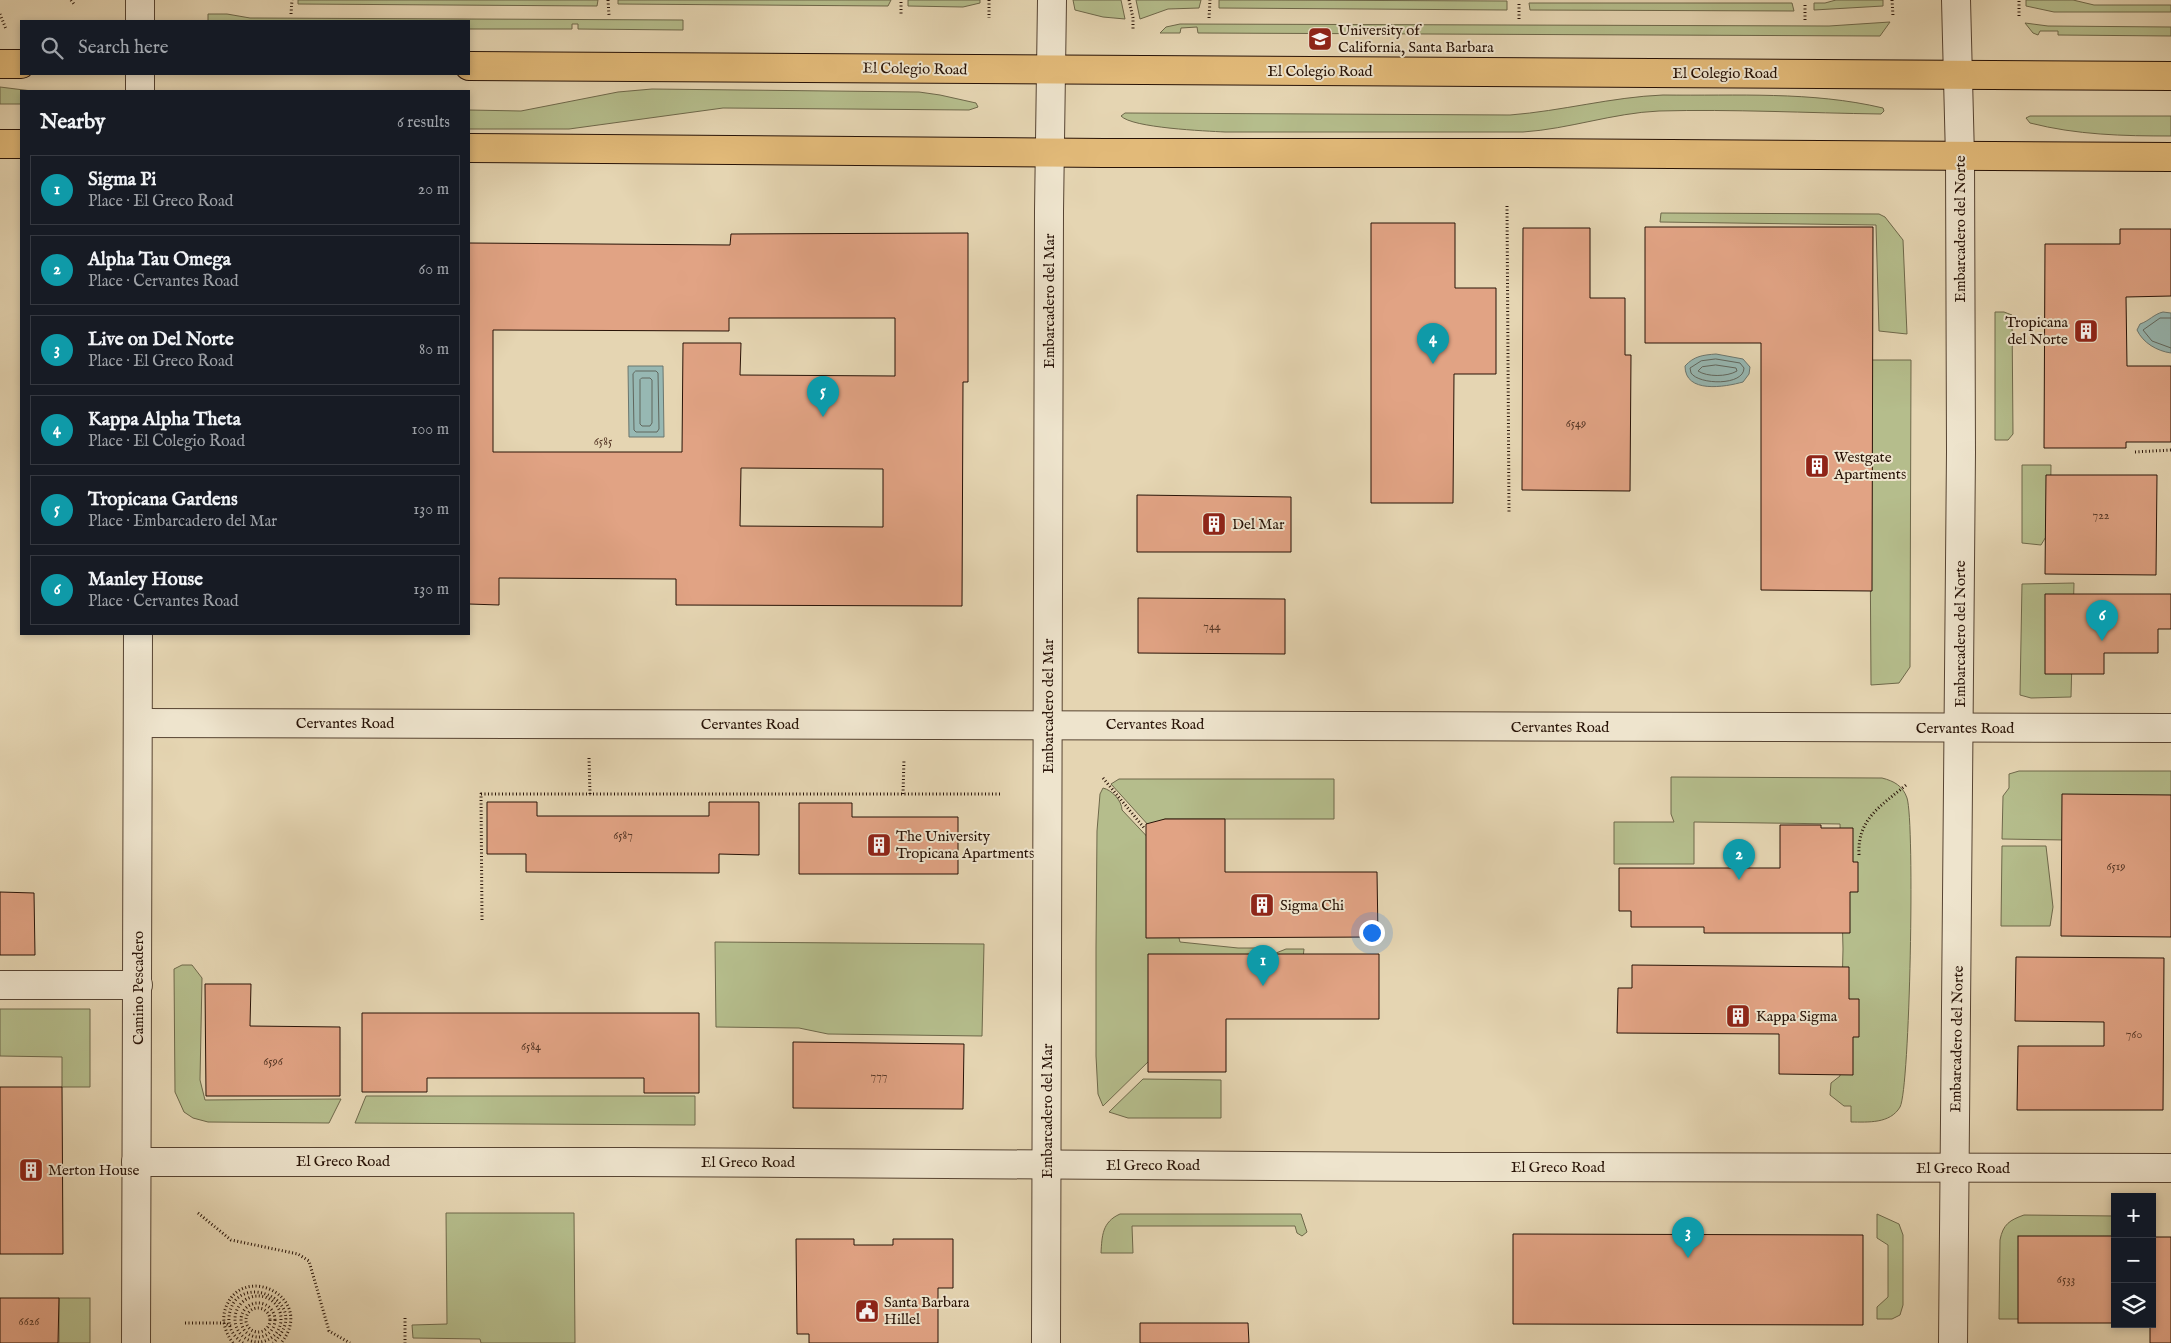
<!DOCTYPE html>
<html lang="en">
<head>
<meta charset="utf-8">
<style>
  :root { --surface:#171b24; --page:#242831; --text:#f1f3f6; --muted:#9ea1a6; --line:#363941; --accent:#0b8043 }
  body { margin:0; font-family:"IM FELL English",serif; background:var(--page); color:var(--text) }
  .controls { position:absolute; right:15px; bottom:15px; display:grid; overflow:hidden; border-radius:0px; box-shadow:0 2px 8px #0003 }
  .controls button { width:45px; height:45px; display:grid; place-items:center; padding:0; border:0; border-bottom:1px solid var(--line); background:var(--surface); color:var(--text); font:25px sans-serif }
  .you { position:absolute; left:1371px; top:932px; width:18px; height:18px; margin:-12px; border:4px solid #fff; border-radius:50%; background:#1a73e8; box-shadow:0 0 0 8px #1a73e833 }
  .badge { display:grid; place-items:center; width:32px; height:32px; border-radius:50%; background:var(--accent); color:#fff; font-size:16px; font-weight:700 }
  .pin { position:absolute; translate:-50% -41px; filter:drop-shadow(0 1px 2px #0008) }
  .pin::after { content:''; position:absolute; top:26px; width:18px; height:15px; background:inherit; clip-path:polygon(0 0,100% 0,50% 100%) }
  .list { margin:0; padding:0; list-style:none }
  h2 { display:flex; justify-content:space-between; align-items:center; height:65px; margin:0; padding:0 20px; font-size:21px }
  h2 small { font-size:16px; font-weight:400; color:var(--muted) }
  .list li { display:grid; grid-template-columns:32px 1fr auto; gap:15px; align-items:center; box-sizing:border-box; height:70px; margin:0 10px 10px; padding:0 10px; border:1px solid var(--line); border-radius:0px }
  .list b { display:block; font-size:19px; white-space:nowrap }
  .list p { margin:0; font-size:16px; white-space:nowrap; color:var(--muted) }
  .list em { font-size:16px; font-style:normal; color:var(--muted) }
  .icon { flex:none; width:28px; height:28px; fill:none; stroke:currentColor; stroke-width:2; stroke-linecap:round; stroke-linejoin:round }
  .map { position:relative; flex:none; width:2171px; height:1343px; overflow:hidden }
  .search { position:absolute; background:var(--surface); box-shadow:0 2px 8px #0003; left:20px; top:20px; width:450px; height:55px; display:flex; align-items:center; gap:12px; box-sizing:border-box; padding:0 18px; border-radius:0px; color:var(--muted); font-size:19px }
  .panel { position:absolute; background:var(--surface); box-shadow:0 2px 8px #0003; left:20px; top:90px; width:450px; height:545px; border-radius:0px }
  .map>svg:first-child { display:block }
</style>
</head>
<body>
<div class="map">
<svg width="2171" height="1343" viewBox="0 0 2171 1343">
  <rect width="100%" height="100%" fill="#e5d5b2"/>
  <filter id="stains"><feTurbulence type="fractalNoise" baseFrequency=".004" numOctaves="4"/><feColorMatrix values="0 0 0 0 .2 0 0 0 0 .09 0 0 0 0 .02 0 0 0 .5 -.17"/></filter>
  <radialGradient id="worn" r=".72"><stop offset=".6" stop-color="#630" stop-opacity="0"/><stop offset="1" stop-color="#630" stop-opacity=".3"/></radialGradient>
  <g fill="#b5bd8c" stroke="#6e684a">
    <polygon points="298,0 598,0 597,6 298,4"/>
    <polygon points="618,0 891,0 888,6 618,4"/>
    <polygon points="908,0 980,0 980,3 963,7 908,6"/>
    <polygon points="1073,0 1121,0 1125,19 1103,17 1075,10"/>
    <polygon points="1136,0 1201,0 1199,8 1168,9 1140,19"/>
    <polygon points="1219,0 1254,0 1507,1 1507,10 1219,8"/>
    <polygon points="1836,0 1883,0 1883,6 1814,10 1814,3 1825,3"/>
    <polygon points="2026,0 2073,0 2094,5 2171,5 2171,12 2054,12 2026,6"/>
    <polygon points="1529,3 1792,3 1794,11 1530,10"/>
    <polygon points="208,14 227,14 250,18 683,20 683,30 578,29 578,24 572,24 572,29 469,29 469,21 208,21"/>
    <polygon points="1890,22 1880,36 1198,33 1197,27 1181,28 1180,33 1160,33 1166,27 1180,24 1829,26"/>
    <polygon points="2025,23 2048,26 2171,27 2171,36 2058,35 2058,31 2040,31 2038,35 2033,33"/>
    <polygon points="0,87 32,91 34,91 21,91 21,104 0,104"/>
    <polygon points="652,89 919,92 940,95 976,103 978,107 969,110 723,108 569,129 469,129 469,110 521,111 618,92"/>
    <path d="M1663,95C1737,96 1811,91 1883,108L1884,111L1881,114C1807,113 1733,109 1659,111C1613,113 1569,129 1523,132H1225C1206,131 1132,128 1121,116L1125,113L1510,115C1562,111 1612,97 1663,95Z"/>
    <path d="M2030,116H2171V136C2123,136 2077,135 2030,123L2026,118Z"/>
    <polygon points="1661,213 1879,214 1885,217 1903,240 1907,334 1879,331 1876,225 1660,222"/>
    <polygon points="1995,312 2004,312 2012,315 2013,434 2008,440 1995,440"/>
    <polygon points="1869,360 1911,360 1910,667 1899,683 1871,685"/>
    <polygon points="2022,465 2051,465 2050,530 2041,545 2022,543"/>
    <polygon points="2074,583 2071,697 2031,698 2020,695 2022,584"/>
    <polygon points="2019,771 2171,771 2171,798 2065,840 2002,839 2003,796 2009,788 2009,774"/>
    <path d="M1671,777L1882,778C1894,781 1903,786 1907,798C1915,823 1910,1089 1900,1107C1890,1124 1868,1122 1851,1122V1106H1844L1830,1095L1831,1083L1840,1076L1843,949L1840,824L1694,822V864H1614V822H1674L1671,814Z"/>
    <polygon points="1119,779 1334,779 1334,819 1165,819 1150,827 1111,784"/>
    <path d="M1103,788C1112,790 1122,801 1122,810L1155,845L1180,942L1238,948H1268L1276,953L1286,949H1304L1302,967L1150,1060L1103,1106L1098,1094L1096,1056V948L1097,831L1100,794Z"/>
    <polygon points="2002,846 2046,846 2053,907 2050,926 2001,926"/>
    <polygon points="715,942 984,944 982,1036 828,1034 799,1028 716,1027"/>
    <polygon points="182,965 192,965 202,978 200,1080 205,1100 341,1099 329,1123 208,1122 193,1118 184,1112 175,1092 174,969"/>
    <polygon points="0,1009 90,1009 90,1087 62,1087 62,1057 0,1056"/>
    <polygon points="1143,1079 1221,1080 1221,1118 1128,1118 1109,1112"/>
    <polygon points="366,1096 695,1096 695,1125 355,1123"/>
    <polygon points="446,1213 574,1213 575,1343 481,1343 480,1339 413,1338 412,1325 447,1324"/>
    <path d="M1120,1214H1301L1307,1232L1302,1236L1297,1233L1295,1226H1132L1133,1253H1101C1102,1236 1102,1222 1120,1214Z"/>
    <polygon points="1877,1214 1899,1224 1903,1235 1903,1305 1900,1315 1892,1319 1877,1319 1877,1307 1888,1297 1888,1245 1877,1238"/>
    <path d="M2024,1215L2115,1216V1319H1999L2000,1240C2003,1224 2010,1220 2024,1215Z"/>
    <rect x="59" y="1298" width="31" height="45"/>
  </g>
  <g fill="#97b8b3" stroke="#6b766e">
    <path d="M2163,312L2171,313V353C2157,351 2143,343 2137,330L2140,324C2149,321 2154,314 2163,312Z"/>
    <path d="M1716,354L1743,359L1750,367L1749,374L1743,382C1725,387 1685,394 1685,366C1694,356 1703,355 1716,354Z"/>
    <polygon points="628,366 663,366 664,437 629,437"/>
  </g>
  <g fill="none" stroke-linecap="round" stroke-linejoin="round">
    <g stroke="#60665d" stroke-width="1">
      <polyline points="2171,318 2160,318 2143,330 2152,341 2171,348"/>
      <path d="M1716,359L1740,363L1744,368C1744,386 1699,385 1691,373L1690,368L1701,361Z"/>
      <path d="M1716,365L1736,368L1737,371C1727,377 1707,377 1698,371L1702,367Z"/>
      <polygon points="636,371 656,371 658,373 659,429 657,432 636,432 634,430 633,374"/>
      <polygon points="642,378 650,378 652,380 652,423 650,426 642,426 640,424 640,380"/>
    </g>
  </g>
  <g fill="#e1a384" stroke="#281307" fill-rule="evenodd">
    <polygon points="1371,223 1455,223 1455,288 1496,288 1496,374 1454,374 1453,503 1371,503"/>
    <polygon points="1645,227 1873,227 1872,591 1761,590 1761,343 1645,343"/>
    <polygon points="1523,228 1590,228 1590,298 1625,298 1625,355 1631,355 1630,491 1522,490"/>
    <polygon points="2120,229 2171,229 2171,296 2126,297 2127,366 2171,366 2171,442 2126,442 2126,448 2044,448 2045,244 2120,244"/>
    <path d="M968,233V382H963L962,606L676,605V579L499,578V605L469,604V243L730,245L731,234ZM729,318H895V376L740,375L741,343H683L682,452H493V330L729,331ZM741,468L883,469V527L740,526Z"/>
    <polygon points="2046,475 2157,475 2156,575 2045,574"/>
    <polygon points="1137,495 1291,497 1291,552 1137,552"/>
    <polygon points="2045,594 2171,594 2171,629 2158,629 2158,653 2104,653 2104,674 2045,674"/>
    <polygon points="1138,598 1285,599 1285,654 1138,653"/>
    <polygon points="2062,794 2171,795 2171,937 2061,936"/>
    <polygon points="487,802 537,802 537,816 709,816 709,802 759,802 759,855 719,854 719,873 526,872 526,854 487,854"/>
    <polygon points="799,803 852,803 852,817 958,817 958,874 799,874"/>
    <polygon points="1165,819 1225,819 1225,872 1377,872 1378,937 1146,938 1146,824"/>
    <polygon points="1780,825 1821,825 1821,828 1853,828 1853,862 1858,862 1858,892 1850,892 1850,933 1704,933 1704,927 1631,927 1631,911 1619,911 1619,868 1780,868"/>
    <polygon points="0,892 34,893 35,955 0,955"/>
    <polygon points="1148,954 1379,954 1379,1019 1226,1019 1226,1072 1148,1072"/>
    <polygon points="2016,957 2164,958 2163,1110 2017,1110 2018,1046 2104,1046 2104,1022 2015,1021"/>
    <polygon points="1632,965 1849,967 1849,999 1859,999 1859,1037 1853,1037 1853,1075 1779,1074 1779,1034 1617,1033 1618,988 1632,988"/>
    <polygon points="205,984 251,984 250,1026 340,1027 340,1096 206,1096"/>
    <polygon points="362,1013 699,1013 699,1093 644,1093 644,1078 427,1078 427,1092 362,1092"/>
    <polygon points="793,1042 964,1044 963,1109 793,1108"/>
    <polygon points="0,1087 62,1087 63,1254 0,1254"/>
    <polygon points="1513,1234 1863,1235 1863,1325 1513,1324"/>
    <rect x="2018" y="1236" width="97" height="87"/>
    <polygon points="2152,1237 2171,1237 2171,1343 2150,1343 2150,1324 2152,1324"/>
    <polygon points="796,1239 854,1239 854,1245 893,1245 893,1239 953,1239 953,1288 938,1288 938,1343 809,1343 809,1334 797,1334"/>
    <polygon points="0,1298 59,1298 58,1343 0,1343"/>
    <polygon points="1140,1323 1248,1323 1249,1343 1140,1343"/>
  </g>
  <g fill="none" stroke-linecap="round" stroke-linejoin="round">
    <defs>
      <g id="minor">
        <polyline points="140,0 140,21"/>
        <polyline points="140,91 140,74"/>
        <polyline points="138,723 2171,728"/>
        <polyline points="0,985 138,985"/>
        <polyline points="136,1162 630,1162 1444,1167 2171,1168"/>
        <polyline points="136,1343 138,634"/>
        <polyline points="1046,1343 1049,211 1052,0"/>
        <polyline points="1953,1343 1961,452 1960,157 1956,0"/>
      </g>
      <g id="major">
        <polyline points="0,64 21,64"/>
        <polyline points="469,66 2171,76"/>
        <polyline points="0,144 21,144"/>
        <polyline points="469,148 1104,153 1507,153 2171,157"/>
      </g>
    </defs>
    <use href="#minor" stroke="#574432" stroke-width="30"/>
    <use href="#major" stroke="#281307" stroke-width="30"/>
    <g stroke="#281307" stroke-width="3" stroke-dasharray="1 2.5" stroke-linecap="butt">
      <polyline points="71,0 74,4"/>
      <polyline points="608,0 609,15"/>
      <polyline points="989,0 989,18"/>
      <polyline points="1129,0 1133,18 1133,29"/>
      <polyline points="1892,0 1893,16"/>
      <polyline points="901,2 901,16"/>
      <polyline points="1519,4 1519,19"/>
      <polyline points="1805,5 1805,21"/>
      <polyline points="0,14 6,29"/>
      <polyline points="291,14 292,0"/>
      <polyline points="2019,16 2019,0"/>
      <polyline points="1209,18 1210,0"/>
      <polyline points="1507,206 1509,512"/>
      <polyline points="2135,452 2171,450"/>
      <polyline points="589,758 590,794"/>
      <polyline points="1103,778 1145,829"/>
      <polyline points="903,794 904,759"/>
      <path d="M1859,855C1857,819 1881,806 1906,785"/>
      <polyline points="482,920 481,794 1002,794"/>
      <polyline points="198,1213 231,1240 298,1254 309,1261 329,1331 350,1343"/>
      <circle cx="258" cy="1319" r="23"/>
      <circle cx="258" cy="1320" r="17"/>
      <circle cx="258" cy="1320" r="12"/>
      <polyline points="405,1318 405,1343"/>
      <polyline points="185,1323 224,1323 231,1326"/>
      <path d="M233,1343C225,1332 221,1320 226,1307C244,1261 317,1299 281,1343"/>
      <path d="M243,1343C234,1337 228,1328 229,1317C234,1267 317,1301 273,1343"/>
    </g>
    <use href="#minor" stroke="#eee4cd" stroke-width="28"/>
    <use href="#major" stroke="#e2ba79" stroke-width="28"/>
  </g>
  <defs>
    <symbol id="university-square" viewBox="-11 -11 22 22"><rect x="-9" y="-9" width="18" height="18" rx="4" fill="#8f2418" stroke="#eee4cd"/><path d="M0-5L7-2L0 1L-7-2ZM-4 1L0 2.5L4 1V4Q0 6-4 4Z" fill="#fff"/></symbol>
    <symbol id="building-square" viewBox="-11 -11 22 22"><rect x="-9" y="-9" width="18" height="18" rx="4" fill="#8f2418" stroke="#eee4cd"/><path d="M-4-6H4V6H1V3H-1V6H-4ZM-2.5-4.3h1.7v1.8h-1.7ZM.8-4.3h1.7v1.8H.8ZM-2.5-1h1.7V.8h-1.7ZM.8-1h1.7V.8H.8Z" fill="#fff"/></symbol>
    <symbol id="civic-square" viewBox="-11 -11 22 22"><rect x="-9" y="-9" width="18" height="18" rx="4" fill="#8f2418" stroke="#eee4cd"/><path d="M-.6-6.5H3V-4.5H.6V-3L4-1V1h2V6H-6V1h2V-1L-.6-3ZM-1.2 2.5V6h2.4V2.5Z" fill="#fff"/></symbol>
  </defs>
  <g fill-rule="evenodd">
    <use href="#university-square" x="1306" y="25" width="28" height="28"/>
    <use href="#building-square" x="2072" y="317" width="28" height="28"/>
    <use href="#building-square" x="1803" y="452" width="28" height="28"/>
    <use href="#building-square" x="1200" y="510" width="28" height="28"/>
    <use href="#building-square" x="865" y="831" width="28" height="28"/>
    <use href="#building-square" x="1248" y="891" width="28" height="28"/>
    <use href="#building-square" x="1724" y="1002" width="28" height="28"/>
    <use href="#building-square" x="17" y="1156" width="28" height="28"/>
    <use href="#civic-square" x="853" y="1297" width="28" height="28"/>
  </g>
  <g text-anchor="middle" dominant-baseline="central" stroke-width="4" stroke-linejoin="round" paint-order="stroke">
    <g font-size="12" fill="#563726">
      <text x="1576" y="423">6549</text>
      <text x="603" y="441">6585</text>
      <text x="2101" y="515">722</text>
      <text x="1212" y="626">744</text>
      <text x="623" y="835">6587</text>
      <text x="2116" y="866">6519</text>
      <text x="2134" y="1034">760</text>
      <text x="531" y="1046">6584</text>
      <text x="273" y="1061">6596</text>
      <text x="879" y="1076">777</text>
      <text x="2066" y="1279">6533</text>
      <text x="29" y="1321">6626</text>
    </g>
    <g font-size="15" fill="#281307" stroke="#eee4cd" text-anchor="start">
      <text x="1338" y="30">University of<tspan x="1338" dy="17">California, Santa Barbara</tspan></text>
      <text x="2068" y="322" text-anchor="end">Tropicana<tspan x="2068" dy="17">del Norte</tspan></text>
      <text x="1834" y="457">Westgate<tspan x="1834" dy="17">Apartments</tspan></text>
      <text x="1232" y="524">Del Mar</text>
      <text x="896" y="836">The University<tspan x="896" dy="17">Tropicana Apartments</tspan></text>
      <text x="1280" y="905">Sigma Chi</text>
      <text x="1756" y="1016">Kappa Sigma</text>
      <text x="48" y="1170">Merton House</text>
      <text x="884" y="1302">Santa Barbara<tspan x="884" dy="17">Hillel</tspan></text>
    </g>
    <g font-size="15" fill="#281307" stroke="#eee4cd">
      <text transform="translate(915 69) rotate(1)">El Colegio Road</text>
      <text x="1320" y="71">El Colegio Road</text>
      <text x="1725" y="73">El Colegio Road</text>
      <text transform="translate(1960 229) rotate(-90)">Embarcadero del Norte</text>
      <text transform="translate(1049 301) rotate(-90)">Embarcadero del Mar</text>
      <text transform="translate(1960 634) rotate(-90)">Embarcadero del Norte</text>
      <text transform="translate(1048 706) rotate(-90)">Embarcadero del Mar</text>
      <text x="345" y="723">Cervantes Road</text>
      <text x="750" y="724">Cervantes Road</text>
      <text x="1155" y="724">Cervantes Road</text>
      <text x="1560" y="727">Cervantes Road</text>
      <text x="1965" y="728">Cervantes Road</text>
      <text transform="translate(138 988) rotate(-90)">Camino Pescadero</text>
      <text transform="translate(1957 1039) rotate(-89)">Embarcadero del Norte</text>
      <text transform="translate(1047 1111) rotate(-90)">Embarcadero del Mar</text>
      <text x="343" y="1161">El Greco Road</text>
      <text x="748" y="1162">El Greco Road</text>
      <text x="1153" y="1165">El Greco Road</text>
      <text x="1558" y="1167">El Greco Road</text>
      <text x="1963" y="1168">El Greco Road</text>
    </g>
  </g>
  <rect width="100%" height="100%" filter="url(#stains)"/>
  <rect width="100%" height="100%" fill="url(#worn)"/>
</svg>
<div class="controls">
<button>+</button>
<button>−</button>
<button><svg class="icon" aria-label="layers" viewBox="0 0 24 24"><path d="M12 4l9 5-9 5-9-5zM3 14l9 5 9-5"/></svg></button>
</div>
<div class="you"></div>
<div class="pin badge" style="left:1263px;top:986px;background:#0f9aa8">1</div>
<div class="pin badge" style="left:1739px;top:880px;background:#0f9aa8">2</div>
<div class="pin badge" style="left:1688px;top:1258px;background:#0f9aa8">3</div>
<div class="pin badge" style="left:1433px;top:364px;background:#0f9aa8">4</div>
<div class="pin badge" style="left:823px;top:417px;background:#0f9aa8">5</div>
<div class="pin badge" style="left:2102px;top:641px;background:#0f9aa8">6</div>
<div class="search"><svg class="icon" aria-label="search" viewBox="0 0 24 24"><circle cx="10" cy="10" r="6"/><path d="M15 15l6 6"/></svg>Search here</div>
<section class="panel">
<h2>Nearby<small>6 results</small></h2>
<ul class="list">
<li><span class="badge" style="background:#0f9aa8">1</span><div><b>Sigma Pi</b><p>Place · El Greco Road</p></div><em>20 m</em></li>
<li><span class="badge" style="background:#0f9aa8">2</span><div><b>Alpha Tau Omega</b><p>Place · Cervantes Road</p></div><em>60 m</em></li>
<li><span class="badge" style="background:#0f9aa8">3</span><div><b>Live on Del Norte</b><p>Place · El Greco Road</p></div><em>80 m</em></li>
<li><span class="badge" style="background:#0f9aa8">4</span><div><b>Kappa Alpha Theta</b><p>Place · El Colegio Road</p></div><em>100 m</em></li>
<li><span class="badge" style="background:#0f9aa8">5</span><div><b>Tropicana Gardens</b><p>Place · Embarcadero del Mar</p></div><em>130 m</em></li>
<li><span class="badge" style="background:#0f9aa8">6</span><div><b>Manley House</b><p>Place · Cervantes Road</p></div><em>130 m</em></li>
</ul>
</section>
</div>
</body>
</html>
